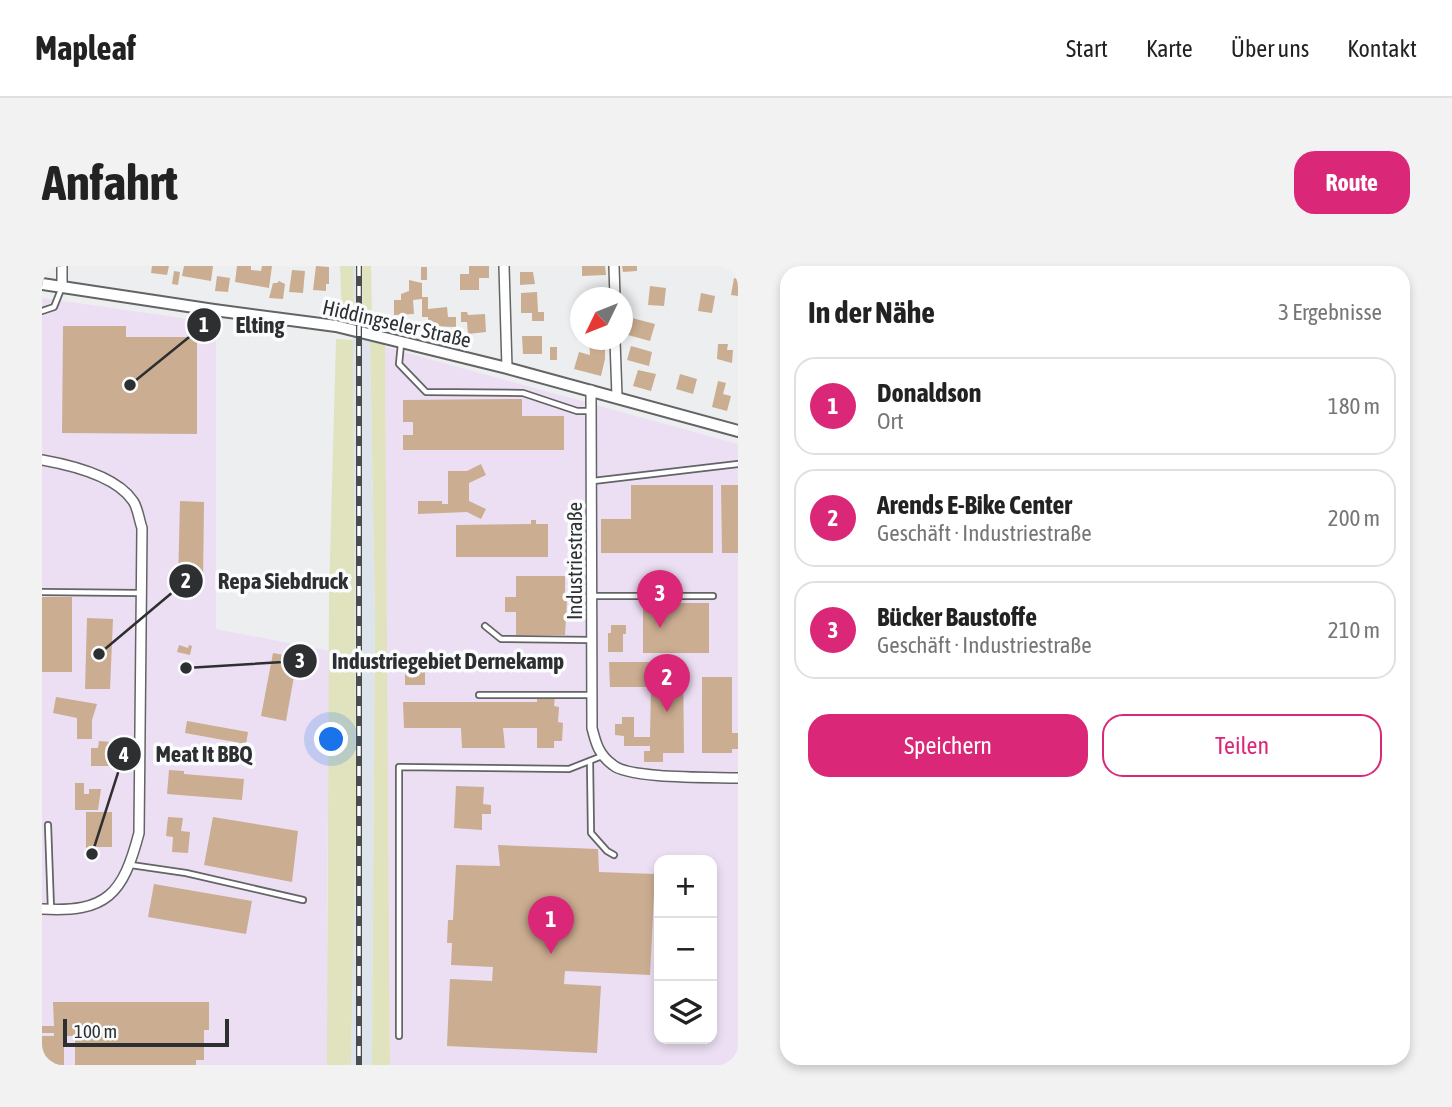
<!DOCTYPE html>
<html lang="de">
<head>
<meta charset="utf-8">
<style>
  :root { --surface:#fff; --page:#f2f2f2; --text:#222; --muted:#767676; --line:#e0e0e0; --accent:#db2777 }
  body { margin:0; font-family:"Asap Condensed",sans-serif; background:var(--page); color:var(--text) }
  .controls { position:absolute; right:21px; bottom:21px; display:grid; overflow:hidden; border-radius:14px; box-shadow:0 4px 10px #0003 }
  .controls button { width:63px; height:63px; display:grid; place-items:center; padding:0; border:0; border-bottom:2px solid var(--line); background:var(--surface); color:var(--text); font:35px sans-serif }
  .compass { position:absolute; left:528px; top:21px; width:63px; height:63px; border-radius:50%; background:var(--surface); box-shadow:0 4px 10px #0003; rotate:227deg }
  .scale { position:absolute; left:21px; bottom:18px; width:166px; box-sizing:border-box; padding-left:7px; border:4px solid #2e2f30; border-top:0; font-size:19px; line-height:24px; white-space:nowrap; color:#2e2f30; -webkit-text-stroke:5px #fafcfd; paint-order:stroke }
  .you { position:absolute; left:290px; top:474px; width:24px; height:24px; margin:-18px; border:5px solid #fff; border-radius:50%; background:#1a73e8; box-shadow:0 0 0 10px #1a73e833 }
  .badge { display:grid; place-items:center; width:46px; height:46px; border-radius:50%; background:var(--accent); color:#fff; font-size:23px; font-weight:700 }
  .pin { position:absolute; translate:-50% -58px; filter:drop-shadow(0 2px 4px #0008) }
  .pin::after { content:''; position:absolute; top:37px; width:24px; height:21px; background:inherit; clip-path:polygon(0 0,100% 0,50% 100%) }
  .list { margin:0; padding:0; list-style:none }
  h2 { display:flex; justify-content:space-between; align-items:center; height:91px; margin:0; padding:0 28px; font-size:30px }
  h2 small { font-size:23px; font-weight:400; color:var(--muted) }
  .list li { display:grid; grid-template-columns:46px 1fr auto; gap:21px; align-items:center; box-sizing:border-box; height:98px; margin:0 14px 14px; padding:0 14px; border:2px solid var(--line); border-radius:21px }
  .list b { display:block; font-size:26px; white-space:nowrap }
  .list p { margin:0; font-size:23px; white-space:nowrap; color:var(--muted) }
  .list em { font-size:23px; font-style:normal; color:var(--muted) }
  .actions { display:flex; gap:14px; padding:21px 28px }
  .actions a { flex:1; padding:16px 0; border:2px solid var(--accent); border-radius:21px; text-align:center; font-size:24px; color:var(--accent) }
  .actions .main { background:var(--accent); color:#fff }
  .icon { flex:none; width:38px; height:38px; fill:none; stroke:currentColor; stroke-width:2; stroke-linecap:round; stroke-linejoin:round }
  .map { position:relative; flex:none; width:696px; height:799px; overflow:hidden; border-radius:21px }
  header { display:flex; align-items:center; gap:42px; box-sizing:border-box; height:98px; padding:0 35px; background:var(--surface); border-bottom:2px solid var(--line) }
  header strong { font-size:33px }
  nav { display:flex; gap:38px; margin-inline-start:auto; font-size:24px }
  .intro { display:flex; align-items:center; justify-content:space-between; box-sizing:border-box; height:168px; padding:0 42px }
  h1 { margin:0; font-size:49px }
  .button { padding:18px 32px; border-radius:21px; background:var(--accent); color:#fff; font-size:24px; font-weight:700 }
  main { display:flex; gap:42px; padding:0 42px }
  aside { flex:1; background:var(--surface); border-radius:21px; box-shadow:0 4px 10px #0003 }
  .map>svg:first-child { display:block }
</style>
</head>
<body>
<header>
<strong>Mapleaf</strong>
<nav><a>Start</a><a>Karte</a><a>Über uns</a><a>Kontakt</a></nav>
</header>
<div class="intro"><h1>Anfahrt</h1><a class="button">Route</a></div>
<main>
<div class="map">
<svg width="696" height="799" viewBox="0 0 696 799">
  <rect width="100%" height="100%" fill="#edeef0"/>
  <g fill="#ecdff3" fill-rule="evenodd">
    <polygon points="0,32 174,57 174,363 288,385 285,626 287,799 0,799"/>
    <path d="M343,81L696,178V799H348ZM617,594H670V773H617Z"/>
  </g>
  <g fill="#dee4ec">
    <polygon points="311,0 320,0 321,53 312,50"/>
    <polygon points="311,71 328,74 333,346 330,799 309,799 314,548"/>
  </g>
  <g fill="#e0e3bd">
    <polygon points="298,0 311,0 312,50 300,49"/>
    <polygon points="320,0 329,0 330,54 321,53"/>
    <polygon points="294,73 311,74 314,548 309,799 285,799 287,331"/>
    <polygon points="328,74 343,77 348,799 330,799 333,346"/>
  </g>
  <g fill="#cbad91">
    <polygon points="110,0 127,0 125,9 109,7"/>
    <polygon points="142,0 171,0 169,15 140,10"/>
    <polygon points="195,0 209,0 209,4 219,5 220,0 230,0 227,22 193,16"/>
    <polygon points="274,0 287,1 287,18 284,18 284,25 271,24"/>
    <polygon points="427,0 447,0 447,12 437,12 437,24 418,24 418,8 427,8"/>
    <polygon points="540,0 563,0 564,9 540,10"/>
    <polygon points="580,0 595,0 595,5 581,6"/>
    <rect x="379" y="1" width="6" height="13"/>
    <polygon points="250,4 263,5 261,27 247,26"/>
    <polygon points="132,5 138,6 136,19 130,18"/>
    <polygon points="478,6 491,6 493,18 478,19"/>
    <polygon points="175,10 188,12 186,26 173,25"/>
    <polygon points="692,12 696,13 696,30 689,29"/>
    <polygon points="367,14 380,17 380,31 386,31 386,43 405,41 406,51 414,51 414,61 386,60 386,51 380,51 380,33 371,34 372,48 352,49 352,34 359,34 359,28 367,25"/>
    <polygon points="237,15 243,18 241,33 227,32 231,17 235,17"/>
    <polygon points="608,20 624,22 622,40 606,39"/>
    <polygon points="495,26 496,46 502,46 502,55 490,55 490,47 479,47 479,27"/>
    <polygon points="659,27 673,30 670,47 656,45"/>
    <polygon points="419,46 425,46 426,49 443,48 444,66 426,68 425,56 419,56"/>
    <polygon points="590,52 613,58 608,75 586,69"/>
    <polygon points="21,60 84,60 84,71 155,71 155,168 20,167"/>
    <polygon points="480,70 500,70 500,88 481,88"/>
    <polygon points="547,74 563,74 563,93 559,110 532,103 537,86 548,89"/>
    <polygon points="676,78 686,78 685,84 691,84 690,97 675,93"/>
    <polygon points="589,80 610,86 607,100 585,94"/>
    <rect x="508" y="81" width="7" height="13"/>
    <polygon points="596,104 614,108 609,125 591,120"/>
    <polygon points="638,108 655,113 651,128 634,123"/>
    <polygon points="676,115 684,117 681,128 689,130 685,145 670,141"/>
    <polygon points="480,133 480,150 522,150 522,184 361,184 361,169 371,169 371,156 361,156 361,134"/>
    <polygon points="439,198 444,209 427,217 427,235 444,243 439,253 425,246 376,248 376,235 400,235 400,238 406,238 406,205 425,205"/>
    <polygon points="589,219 671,219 671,287 559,287 559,253 589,253"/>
    <polygon points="679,219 696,219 696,287 680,287"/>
    <polygon points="138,235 162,236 161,319 136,319"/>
    <polygon points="489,254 494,254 494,258 506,258 506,291 414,291 414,259 489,258"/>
    <polygon points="474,310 523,310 523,335 525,334 523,369 474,369 474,346 463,346 463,331 474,331"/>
    <rect x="0" y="331" width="30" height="75"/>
    <rect x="601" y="337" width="66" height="50"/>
    <polygon points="45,352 71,353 68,423 43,423"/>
    <polygon points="569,359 584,359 584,368 581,368 581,386 566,386 566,367 569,367"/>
    <polygon points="137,379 146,382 147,379 150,380 148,389 135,386"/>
    <polygon points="231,387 247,390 246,398 254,399 244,455 219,450"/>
    <polygon points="353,389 383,389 383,419 363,419 363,396 353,396"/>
    <polygon points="567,396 641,396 642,487 621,487 621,496 602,496 602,485 608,485 608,480 582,480 582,470 573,469 573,458 580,458 580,451 592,451 592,471 608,471 609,421 568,421"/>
    <polygon points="660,411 690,411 690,467 696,467 696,483 690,483 690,487 660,487"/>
    <polygon points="14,431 55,438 50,454 50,473 35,473 35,452 11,447"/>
    <polygon points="495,431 513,431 512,440 517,441 516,456 521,457 520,475 512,475 512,482 495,482 495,462 461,462 463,482 420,482 419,462 362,462 361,436 495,436"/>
    <polygon points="145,455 206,466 204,478 143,467"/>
    <polygon points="57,475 70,476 70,500 49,500 49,482 56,482"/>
    <polygon points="127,504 142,505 142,508 202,513 200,534 125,528"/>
    <polygon points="33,517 42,517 42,528 47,528 47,523 59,523 56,544 33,544"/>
    <polygon points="414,520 442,521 441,538 449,539 449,548 440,548 440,564 412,562"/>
    <polygon points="44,546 70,546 70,581 52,581 52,583 56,583 56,593 44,593"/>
    <polygon points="126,551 141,552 139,565 148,566 146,587 130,586 131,571 124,570"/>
    <polygon points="171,551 256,565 250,616 162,599"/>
    <polygon points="456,579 556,583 557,606 613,608 608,709 523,705 522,718 559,720 555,787 405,780 408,713 450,715 451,701 409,699 410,677 405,677 406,654 411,654 414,599 458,600"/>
    <polygon points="112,618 210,635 204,668 106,651"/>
    <polygon points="11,736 167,736 167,764 162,764 162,794 154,794 154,799 33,799 33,770 22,770 22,799 0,799 0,770 12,770 12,767 0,767 0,760 12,760"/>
  </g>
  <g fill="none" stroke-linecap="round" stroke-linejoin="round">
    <defs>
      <g id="service">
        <polyline points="0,45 12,41 20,21"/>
        <polyline points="359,78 357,98 384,126 481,127 535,145 548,145"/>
        <polyline points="551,215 696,198"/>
        <polyline points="0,326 98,327"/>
        <polyline points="550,330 671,330"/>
        <polyline points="443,360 459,373 548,374"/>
        <polyline points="437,429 549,429"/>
        <polyline points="548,495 549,567 565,585 572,589"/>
        <polyline points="6,559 9,643"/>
        <polyline points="89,599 144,607 261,634"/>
        <polyline points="357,770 357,501 527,503 560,490"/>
      </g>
      <g id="minor">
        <polyline points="462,0 465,102"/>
        <polyline points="572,0 573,32"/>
        <polyline points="20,20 20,0"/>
        <polyline points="573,74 575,131"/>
        <path d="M549,124L550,462C554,478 557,489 571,499C587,513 671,511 696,512"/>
        <path d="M0,194C28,199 74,210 91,235C96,242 97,254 100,262L97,567C81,628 65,647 0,643"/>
      </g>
      <polyline id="tertiary" points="0,18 172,44 294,60 465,102 696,165"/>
    </defs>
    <use href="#service" stroke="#636465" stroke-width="8"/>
    <use href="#minor" stroke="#636465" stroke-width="12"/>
    <use href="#tertiary" stroke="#636465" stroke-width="14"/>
    <use href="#service" stroke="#fff" stroke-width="4.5"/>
    <use href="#minor" stroke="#fff" stroke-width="9"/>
    <use href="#tertiary" stroke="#fff" stroke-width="10"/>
    <defs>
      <polyline id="rail" points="317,0 317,799"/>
    </defs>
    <use href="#rail" stroke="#4b4c4d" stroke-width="6"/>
    <use href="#rail" stroke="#fafcfd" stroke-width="3.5" stroke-dasharray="10" stroke-linecap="butt"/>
  </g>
  <g text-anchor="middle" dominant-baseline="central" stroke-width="7" stroke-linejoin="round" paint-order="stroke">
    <g font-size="21" fill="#2e2f30" stroke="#fafcfd">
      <text transform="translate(355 57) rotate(13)">Hiddingseler Straße</text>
      <text transform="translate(532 295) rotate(-90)">Industriestraße</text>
    </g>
  </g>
  <path fill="none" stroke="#2e2f30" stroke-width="2.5" d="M88 119L162 59M57 388L144 315M144 402L258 395M50 588L82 488"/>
  <g fill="#2e2f30" stroke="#fafcfd" stroke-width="2.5">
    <circle cx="88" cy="119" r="7"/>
    <circle cx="57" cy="388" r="7"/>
    <circle cx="144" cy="402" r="7"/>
    <circle cx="50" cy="588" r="7"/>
    <circle cx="162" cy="59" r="18"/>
    <circle cx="144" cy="315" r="18"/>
    <circle cx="258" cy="395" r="18"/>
    <circle cx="82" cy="488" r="18"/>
  </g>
  <g font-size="21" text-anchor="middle" font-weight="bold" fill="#fff">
    <text x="162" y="66">1</text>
    <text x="144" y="322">2</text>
    <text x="258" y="402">3</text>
    <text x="82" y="496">4</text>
  </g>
  <g font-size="23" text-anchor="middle" font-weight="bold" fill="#2e2f30" stroke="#fafcfd" stroke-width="7" stroke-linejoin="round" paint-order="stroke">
    <text x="218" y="67">Elting</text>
    <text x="241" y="323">Repa Siebdruck</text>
    <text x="406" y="403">Industriegebiet Dernekamp</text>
    <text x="162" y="496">Meat It BBQ</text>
  </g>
</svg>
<div class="controls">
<button>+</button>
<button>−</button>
<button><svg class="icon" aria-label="layers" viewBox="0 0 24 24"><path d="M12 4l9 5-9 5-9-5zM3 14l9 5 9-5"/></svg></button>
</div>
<svg class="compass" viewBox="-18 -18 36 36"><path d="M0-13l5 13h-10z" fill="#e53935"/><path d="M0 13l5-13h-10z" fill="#767676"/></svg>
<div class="scale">100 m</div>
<div class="you"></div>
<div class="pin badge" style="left:509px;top:688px">1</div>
<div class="pin badge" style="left:625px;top:446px">2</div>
<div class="pin badge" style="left:618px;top:362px">3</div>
</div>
<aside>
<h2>In der Nähe<small>3 Ergebnisse</small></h2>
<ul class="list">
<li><span class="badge">1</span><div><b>Donaldson</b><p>Ort</p></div><em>180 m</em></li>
<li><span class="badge">2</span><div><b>Arends E-Bike Center</b><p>Geschäft · Industriestraße</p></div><em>200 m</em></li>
<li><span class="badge">3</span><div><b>Bücker Baustoffe</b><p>Geschäft · Industriestraße</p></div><em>210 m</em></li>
</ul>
<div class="actions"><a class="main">Speichern</a><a>Teilen</a></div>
</aside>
</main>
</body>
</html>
